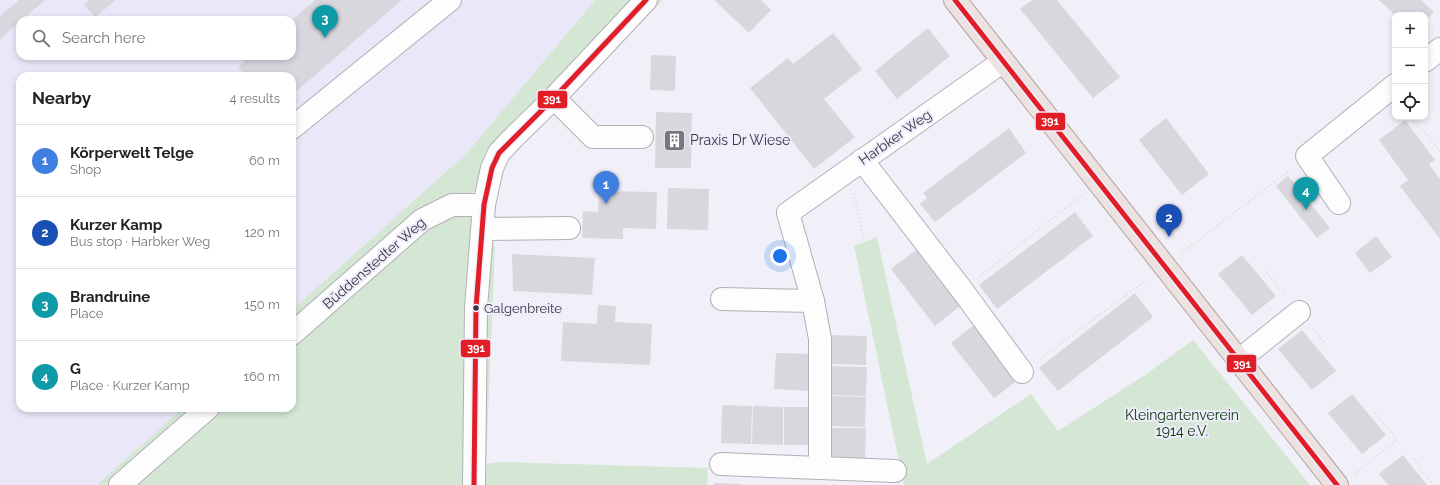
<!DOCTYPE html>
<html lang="en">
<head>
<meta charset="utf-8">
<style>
  :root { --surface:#fff; --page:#f6f6f6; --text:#222; --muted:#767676; --line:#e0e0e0; --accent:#b45309 }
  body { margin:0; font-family:Raleway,sans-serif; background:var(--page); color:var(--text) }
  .controls { position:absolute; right:12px; top:12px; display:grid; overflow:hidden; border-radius:8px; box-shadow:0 2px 6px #0003 }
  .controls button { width:36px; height:36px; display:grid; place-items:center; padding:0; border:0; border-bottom:1px solid var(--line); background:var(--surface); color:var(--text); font:20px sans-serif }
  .you { position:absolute; left:780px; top:256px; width:14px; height:14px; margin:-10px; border:3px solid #fff; border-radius:50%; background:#1a73e8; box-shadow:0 0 0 6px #1a73e833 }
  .badge { display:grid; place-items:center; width:26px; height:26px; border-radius:50%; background:var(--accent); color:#fff; font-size:13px; font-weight:700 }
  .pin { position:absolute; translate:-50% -33px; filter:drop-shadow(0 1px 2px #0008) }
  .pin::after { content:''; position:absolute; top:21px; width:14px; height:12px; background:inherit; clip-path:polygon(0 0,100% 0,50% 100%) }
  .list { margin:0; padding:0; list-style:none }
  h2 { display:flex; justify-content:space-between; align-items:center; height:52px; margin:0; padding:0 16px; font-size:17px }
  h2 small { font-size:13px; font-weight:400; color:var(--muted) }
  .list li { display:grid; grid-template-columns:26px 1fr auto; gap:12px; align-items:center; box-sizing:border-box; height:72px; padding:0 16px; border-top:1px solid var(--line) }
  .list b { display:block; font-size:15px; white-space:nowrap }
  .list p { margin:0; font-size:13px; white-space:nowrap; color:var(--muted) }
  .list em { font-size:13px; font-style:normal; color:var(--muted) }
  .icon { flex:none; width:22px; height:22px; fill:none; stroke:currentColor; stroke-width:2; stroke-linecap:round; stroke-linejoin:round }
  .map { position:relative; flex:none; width:1440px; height:485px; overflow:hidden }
  .search { position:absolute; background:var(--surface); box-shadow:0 2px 6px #0003; left:16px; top:16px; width:280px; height:44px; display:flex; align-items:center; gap:10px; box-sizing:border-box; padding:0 14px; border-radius:12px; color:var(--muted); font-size:15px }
  .panel { position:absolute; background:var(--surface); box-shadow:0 2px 6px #0003; left:16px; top:72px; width:280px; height:340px; border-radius:12px }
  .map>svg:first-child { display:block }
</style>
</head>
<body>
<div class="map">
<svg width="1440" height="485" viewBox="0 0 1440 485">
  <rect width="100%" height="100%" fill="#f1f0f8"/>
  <path fill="#eae7f9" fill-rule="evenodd" d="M0,0H595L467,153L292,310V76H20V408H183L97,485H0ZM20,20H292V56H20Z"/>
  <g fill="#d4e7d4">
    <polygon points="595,0 663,0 462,203 495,246 486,464 499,462 708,468 707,485 97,485 183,408 292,408 292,310 467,153"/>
    <polygon points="877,237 927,464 1031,394 1058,431 1145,375 1193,340 1310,485 904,485 854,246"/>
  </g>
  <g fill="#d8d7de">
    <polygon points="19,0 45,0 0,39 0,16"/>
    <polygon points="90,0 116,0 95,17 84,5"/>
    <polygon points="315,0 402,0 292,95 292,76 246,76 238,67 250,56 292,56 292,20"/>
    <polygon points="714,0 761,0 771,10 749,33"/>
    <polygon points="1032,0 1057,0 1120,77 1093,98 1020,9"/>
    <polygon points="1379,0 1421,0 1434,12 1425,21 1425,15 1395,15"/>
    <polygon points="928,28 950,56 897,99 875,71"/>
    <polygon points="833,33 862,69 824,99 855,137 814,169 750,88 788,58 793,64"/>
    <polygon points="651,55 676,56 675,91 650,90"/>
    <polygon points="656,112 692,113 691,168 655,168"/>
    <polygon points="1166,118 1209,174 1182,195 1139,140"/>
    <polygon points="1405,120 1435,160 1429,164 1440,179 1440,239 1400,186 1408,180 1379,140"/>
    <polygon points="1009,128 1026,153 935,222 920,204 927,198 923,193"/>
    <polygon points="1288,176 1330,228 1317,238 1276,186"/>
    <polygon points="668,188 709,189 708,230 667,229"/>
    <polygon points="599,191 657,192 656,229 623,228 623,239 582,238 583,211 598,212"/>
    <polygon points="1075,212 1093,236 997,309 979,285"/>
    <polygon points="1376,236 1392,257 1370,273 1355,253"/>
    <polygon points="916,250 960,306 935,326 891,269"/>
    <polygon points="512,254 595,258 592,295 513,291"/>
    <polygon points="1242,255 1276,296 1252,315 1218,274"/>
    <polygon points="1135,293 1153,317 1058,391 1039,368"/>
    <polygon points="598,305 616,306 615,322 652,324 650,365 561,361 563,322 597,324"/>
    <polygon points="974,325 1018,380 994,398 951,343"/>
    <polygon points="1302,330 1336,371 1312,390 1278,349"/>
    <polygon points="829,335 867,336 866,365 828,364"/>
    <polygon points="776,353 813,354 811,391 774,389"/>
    <polygon points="829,366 867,367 866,396 828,395"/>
    <polygon points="1352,394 1386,435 1362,454 1328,413"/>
    <polygon points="828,396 866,397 865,427 827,426"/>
    <polygon points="722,405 752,406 751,444 721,443"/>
    <polygon points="753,406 783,407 783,445 752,444"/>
    <polygon points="784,407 815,407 814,445 784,445"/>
    <polygon points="827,428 866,428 865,458 827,457"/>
    <polygon points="1403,455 1427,485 1388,485 1379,474"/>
    <polygon points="714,483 742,484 742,485 714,485"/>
  </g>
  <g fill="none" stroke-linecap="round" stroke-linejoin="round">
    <defs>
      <g id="minor">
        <polyline points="1425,61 1440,49"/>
        <polyline points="554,98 593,137 642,137"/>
        <polyline points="292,128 450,0"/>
        <polyline points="862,160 962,290 1022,372"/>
        <polyline points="1339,203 1307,156 1395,85"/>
        <polyline points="483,229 569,228"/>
        <polyline points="722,299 813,301"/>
        <polyline points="292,334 422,220 452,205 484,205"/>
        <polyline points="1239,360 1299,312"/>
        <polyline points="721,464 820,468 820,339 813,301 788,213 1002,62"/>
        <polyline points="820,468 895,471"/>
        <polyline points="120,485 208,408"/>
        <polyline points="474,485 476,308 484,205 492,168 499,153 512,139 554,98 646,0"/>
      </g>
      <polyline id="major" points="955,0 1337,485"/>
    </defs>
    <use href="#minor" stroke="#b1b0b7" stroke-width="24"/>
    <use href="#major" stroke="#b4a2a3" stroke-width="24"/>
    <g stroke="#dddcde" stroke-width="2.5" stroke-dasharray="1 3" stroke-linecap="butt">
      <polyline points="1411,117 1440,151"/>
      <polyline points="854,194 911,455"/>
      <polyline points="1182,253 1291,169"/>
      <polyline points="1264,269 1286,295"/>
      <polyline points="980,276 1081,196"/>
      <polyline points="1313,329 1326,345"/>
      <polyline points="1040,359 1148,279"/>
      <polyline points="1414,459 1433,485"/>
      <polyline points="1355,474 1397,440 1373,410"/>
      <polyline points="916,479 918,485"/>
      <polyline points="1125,485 1249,408"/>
    </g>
    <use href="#minor" stroke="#fdfdfe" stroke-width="22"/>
    <use href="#major" stroke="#ece2e0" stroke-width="22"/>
    <defs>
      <g id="bus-1">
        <polyline points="955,0 1337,485"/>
        <polyline points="474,485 476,308 484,205 492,168 499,153 554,98 646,0"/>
      </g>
    </defs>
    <use href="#bus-1" stroke="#efecfc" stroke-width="8"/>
    <use href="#bus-1" stroke="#e11e26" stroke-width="5"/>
  </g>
  <defs>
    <symbol id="building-square" viewBox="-11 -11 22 22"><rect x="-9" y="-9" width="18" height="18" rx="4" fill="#78777f" stroke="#efecfc"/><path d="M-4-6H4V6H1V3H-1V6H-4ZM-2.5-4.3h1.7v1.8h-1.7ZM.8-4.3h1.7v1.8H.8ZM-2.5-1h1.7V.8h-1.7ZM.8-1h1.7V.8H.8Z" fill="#fff"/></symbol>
  </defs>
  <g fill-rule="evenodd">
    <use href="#building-square" x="662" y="128" width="25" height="25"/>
  </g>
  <circle fill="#37363e" stroke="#efecfc" stroke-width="1.5" cx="476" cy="308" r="3.5"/>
  <g text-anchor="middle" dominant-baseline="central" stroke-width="4" stroke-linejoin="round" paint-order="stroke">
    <g font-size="13" fill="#37363e" stroke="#efecfc" text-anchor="start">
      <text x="484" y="308">Galgenbreite</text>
    </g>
    <g font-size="14" fill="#37363e" stroke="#efecfc">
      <text transform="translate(895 137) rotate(-35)">Harbker Weg</text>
      <text transform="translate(374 263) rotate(-41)">Büddenstedter Weg</text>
    </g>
    <g font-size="14" fill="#37363e" stroke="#efecfc" text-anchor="start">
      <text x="690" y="140">Praxis Dr Wiese</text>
    </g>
    <g font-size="14" fill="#033701" stroke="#efecfc">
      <text x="1182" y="415">Kleingartenverein<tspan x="1182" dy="16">1914 e.V.</tspan></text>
    </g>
  </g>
  <g stroke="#efecfc" stroke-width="1.5">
    <rect x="537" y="90" width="31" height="19" rx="4" fill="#e11e26"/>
    <rect x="1035" y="112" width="31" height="19" rx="4" fill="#e11e26"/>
    <rect x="460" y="339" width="31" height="19" rx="4" fill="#e11e26"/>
    <rect x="1226" y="354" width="31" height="19" rx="4" fill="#e11e26"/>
  </g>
  <g font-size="11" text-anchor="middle" font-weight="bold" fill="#fff">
    <text x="552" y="103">391</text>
    <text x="1050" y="125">391</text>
    <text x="476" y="352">391</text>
    <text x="1242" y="368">391</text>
  </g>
</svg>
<div class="controls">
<button>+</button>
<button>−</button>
<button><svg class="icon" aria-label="locate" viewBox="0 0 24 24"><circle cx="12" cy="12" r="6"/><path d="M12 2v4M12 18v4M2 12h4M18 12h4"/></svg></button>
</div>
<div class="you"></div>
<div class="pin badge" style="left:606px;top:204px;background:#3f7fe0">1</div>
<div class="pin badge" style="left:1169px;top:237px;background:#1a4fb4">2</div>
<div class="pin badge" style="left:325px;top:38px;background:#0f9aa8">3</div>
<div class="pin badge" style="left:1306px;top:210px;background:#0f9aa8">4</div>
<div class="search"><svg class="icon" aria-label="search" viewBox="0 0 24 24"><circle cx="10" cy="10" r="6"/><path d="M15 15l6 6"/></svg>Search here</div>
<section class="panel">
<h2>Nearby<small>4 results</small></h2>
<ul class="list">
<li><span class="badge" style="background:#3f7fe0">1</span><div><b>Körperwelt Telge</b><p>Shop</p></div><em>60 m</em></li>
<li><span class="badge" style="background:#1a4fb4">2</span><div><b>Kurzer Kamp</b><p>Bus stop · Harbker Weg</p></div><em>120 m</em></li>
<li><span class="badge" style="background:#0f9aa8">3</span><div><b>Brandruine</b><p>Place</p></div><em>150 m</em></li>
<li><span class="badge" style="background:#0f9aa8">4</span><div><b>G</b><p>Place · Kurzer Kamp</p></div><em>160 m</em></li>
</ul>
</section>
</div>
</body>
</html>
